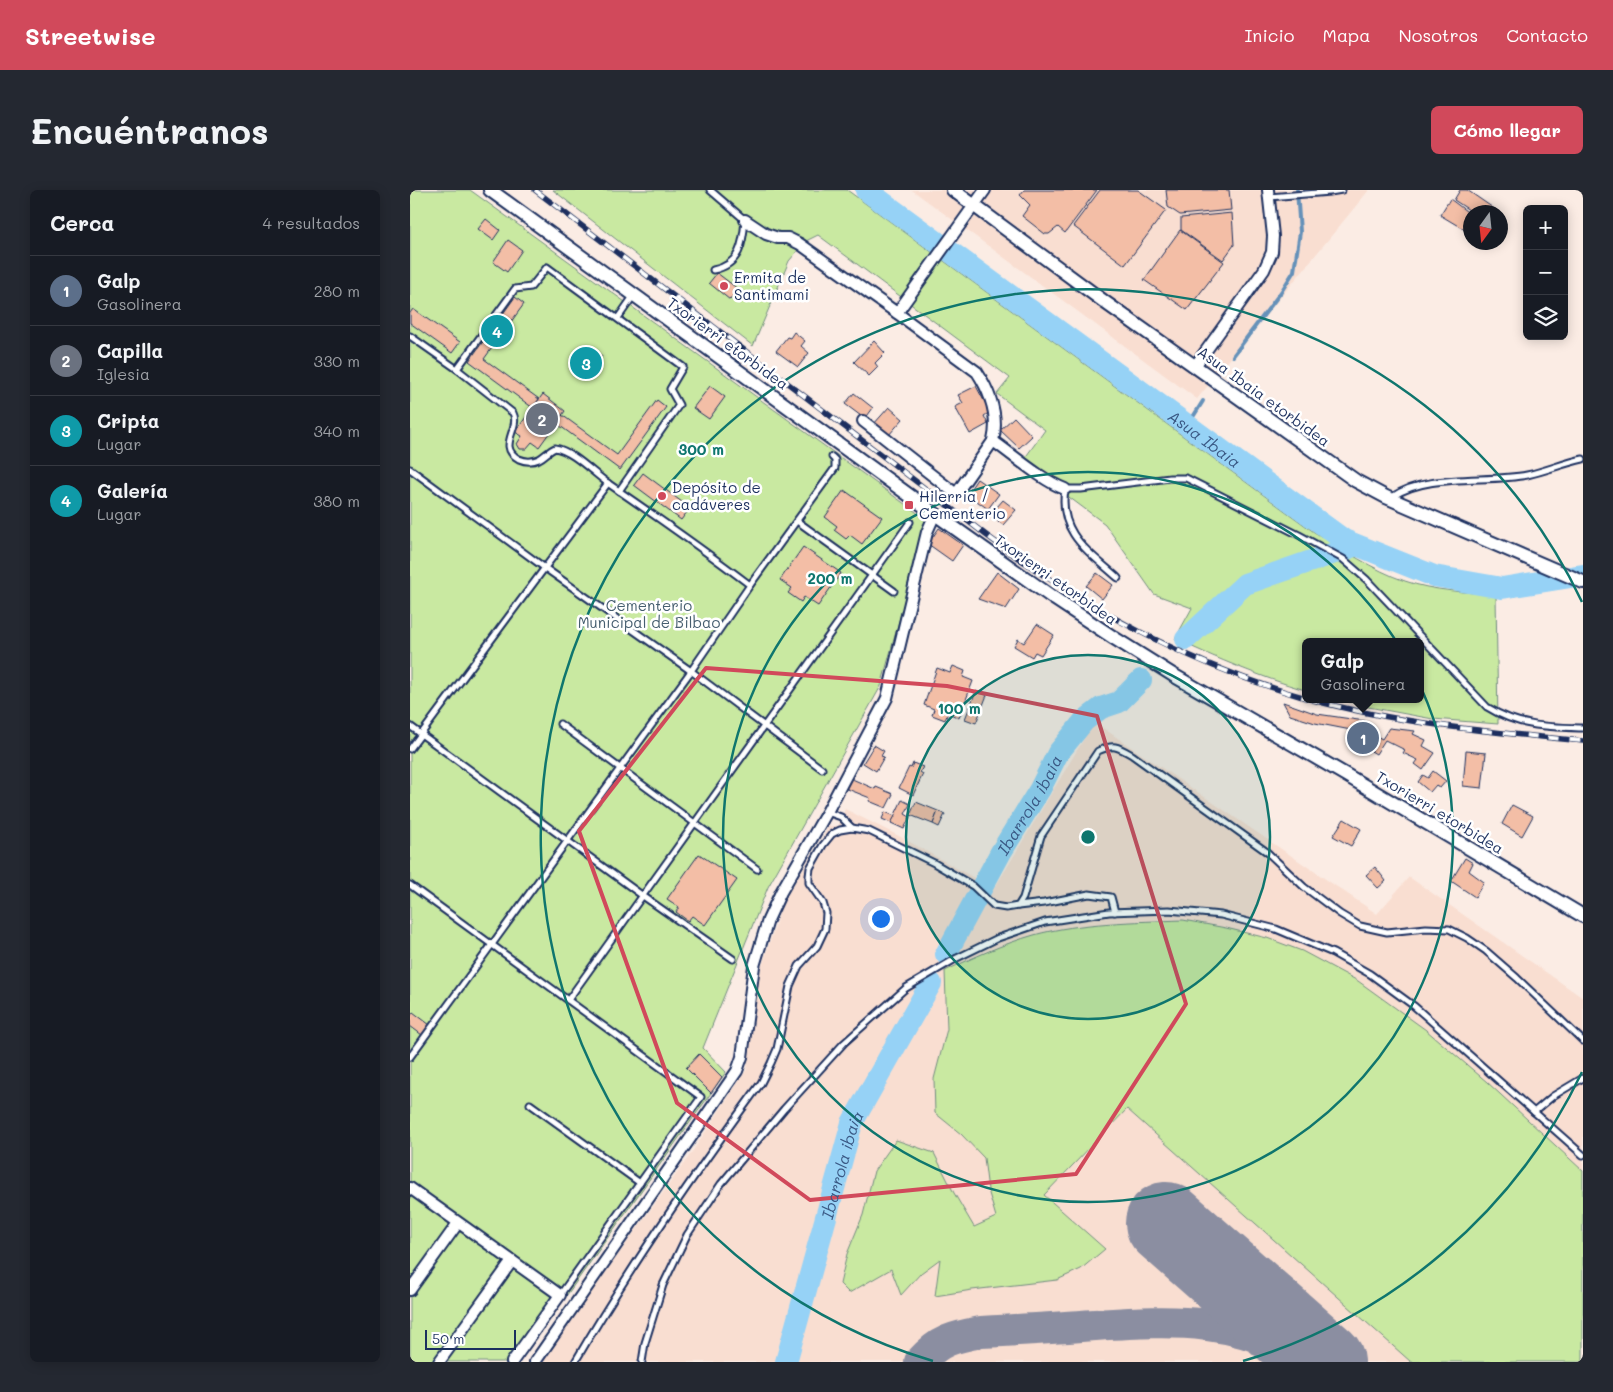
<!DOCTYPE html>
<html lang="es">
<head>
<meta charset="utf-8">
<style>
  :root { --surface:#171b24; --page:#242831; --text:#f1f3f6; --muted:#9ea1a6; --line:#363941; --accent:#d1495b }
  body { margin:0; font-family:Mali,sans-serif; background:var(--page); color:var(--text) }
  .controls { position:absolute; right:15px; top:15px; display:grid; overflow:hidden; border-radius:8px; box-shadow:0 2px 12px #0003 }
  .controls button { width:45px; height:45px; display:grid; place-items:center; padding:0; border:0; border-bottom:1px solid var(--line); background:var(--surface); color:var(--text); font:25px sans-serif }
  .compass { position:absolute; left:1053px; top:15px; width:45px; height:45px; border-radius:50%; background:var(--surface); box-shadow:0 2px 12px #0003; rotate:195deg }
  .scale { position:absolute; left:15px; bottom:12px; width:91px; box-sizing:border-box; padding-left:5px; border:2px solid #1b2f5e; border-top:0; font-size:14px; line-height:18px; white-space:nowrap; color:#1b2f5e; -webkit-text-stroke:4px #fff; paint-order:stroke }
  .you { position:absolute; left:470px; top:728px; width:18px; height:18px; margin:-12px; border:4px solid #fff; border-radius:50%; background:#1a73e8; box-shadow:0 0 0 8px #1a73e833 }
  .badge { display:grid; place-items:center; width:32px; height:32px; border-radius:50%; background:var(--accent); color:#fff; font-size:16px; font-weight:700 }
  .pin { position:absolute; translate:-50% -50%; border:2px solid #fff; box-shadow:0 1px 5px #0006 }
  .popup { position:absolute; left:892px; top:448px; width:122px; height:65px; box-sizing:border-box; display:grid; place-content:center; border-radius:8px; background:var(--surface); filter:drop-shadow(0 1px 4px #0005); font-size:16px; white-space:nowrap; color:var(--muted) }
  .popup b { font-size:19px; color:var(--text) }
  .popup::after { content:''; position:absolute; left:50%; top:100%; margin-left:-10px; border:10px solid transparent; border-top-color:var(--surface) }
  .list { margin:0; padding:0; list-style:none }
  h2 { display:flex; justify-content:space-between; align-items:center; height:65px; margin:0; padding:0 20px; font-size:21px }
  h2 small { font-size:16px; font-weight:400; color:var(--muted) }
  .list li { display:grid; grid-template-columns:32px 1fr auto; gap:15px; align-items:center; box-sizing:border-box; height:70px; padding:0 20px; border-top:1px solid var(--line) }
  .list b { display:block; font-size:19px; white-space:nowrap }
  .list p { margin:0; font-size:16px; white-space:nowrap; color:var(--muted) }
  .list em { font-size:16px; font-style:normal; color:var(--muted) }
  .icon { flex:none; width:28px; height:28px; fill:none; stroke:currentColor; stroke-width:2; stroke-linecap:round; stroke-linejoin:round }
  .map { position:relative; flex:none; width:1173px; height:1172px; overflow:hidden; border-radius:8px }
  header { display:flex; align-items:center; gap:30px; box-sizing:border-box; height:70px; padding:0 25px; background:var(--accent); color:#fff }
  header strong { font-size:24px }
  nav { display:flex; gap:28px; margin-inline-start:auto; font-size:18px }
  .intro { display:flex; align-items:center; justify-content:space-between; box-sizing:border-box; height:120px; padding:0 30px }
  h1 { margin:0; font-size:35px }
  .button { padding:12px 22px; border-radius:8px; background:var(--accent); color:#fff; font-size:18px; font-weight:700 }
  main { display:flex; gap:30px; padding:0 30px }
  aside { flex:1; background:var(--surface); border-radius:8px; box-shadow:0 2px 12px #0003 }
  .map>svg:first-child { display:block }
</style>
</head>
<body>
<header>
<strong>Streetwise</strong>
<nav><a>Inicio</a><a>Mapa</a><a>Nosotros</a><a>Contacto</a></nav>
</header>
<div class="intro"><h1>Encuéntranos</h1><a class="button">Cómo llegar</a></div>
<main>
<aside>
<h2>Cerca<small>4 resultados</small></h2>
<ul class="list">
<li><span class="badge" style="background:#5c6f8a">1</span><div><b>Galp</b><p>Gasolinera</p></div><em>280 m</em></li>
<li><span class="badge" style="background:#6b7280">2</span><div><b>Capilla</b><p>Iglesia</p></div><em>330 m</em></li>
<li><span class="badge" style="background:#0f9aa8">3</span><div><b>Cripta</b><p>Lugar</p></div><em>340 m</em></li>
<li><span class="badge" style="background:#0f9aa8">4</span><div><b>Galería</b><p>Lugar</p></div><em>380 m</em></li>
</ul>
</aside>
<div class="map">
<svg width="1173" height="1172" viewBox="0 0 1173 1172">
  <rect width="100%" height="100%" fill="#fbece4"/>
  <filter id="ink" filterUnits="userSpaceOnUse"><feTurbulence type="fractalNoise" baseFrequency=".02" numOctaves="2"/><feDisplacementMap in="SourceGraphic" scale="10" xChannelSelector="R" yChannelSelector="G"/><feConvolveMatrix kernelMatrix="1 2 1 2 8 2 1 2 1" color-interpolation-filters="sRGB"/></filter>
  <g filter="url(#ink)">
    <g fill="#f9ded1">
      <polygon points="502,0 959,0 787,209"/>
      <polygon points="684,532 967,724 999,687 1173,808 1173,1172 131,1172 280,965 337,879 349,785 373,711 413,647 418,636 428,636 435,619 489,646 584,699"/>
    </g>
    <g fill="#c9e9a1" stroke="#728c80">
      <polygon points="0,0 60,0 517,330 471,496 358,697 293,858 316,882 109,1172 0,1172"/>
      <path d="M143,0H437L904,342C933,359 963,380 995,391C1023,401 1057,402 1086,405L1088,534L1023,529L953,516L929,509H1010V452H896L895,500C850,487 808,469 765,449L782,418L744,404L695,334L612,272L635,240L587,204L600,188L408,45L396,51L379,71L343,156Z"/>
      <path d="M773,730L816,738L857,748L892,761L948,791L1016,840L1077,892L1173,981V1172H1001L717,919L634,1005L695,1059L671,1079L647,1090L562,1100L525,1106L530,1069L511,1083L491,1105L481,1079L439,1103L430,1094L437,1064L453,1025L464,981L486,950L524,963L544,1003L564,1037L586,1027L578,1000L574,968L551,944L525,923L524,889L537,839L535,781C564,767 593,754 624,745C671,732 725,732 773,730Z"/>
    </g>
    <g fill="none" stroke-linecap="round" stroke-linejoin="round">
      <g stroke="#6591b9" stroke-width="4">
        <polyline points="823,166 871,102 884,81 890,42 887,0"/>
        <polyline points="778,235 793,211"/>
      </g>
      <g stroke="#96d2f6" stroke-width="22">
        <path id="s1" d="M456,0L934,350L1024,386L1092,398L1173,385"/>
        <polyline points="776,449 835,394 939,358 945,355"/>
        <path id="s2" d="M536,764L591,662L630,599L648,563L674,531L691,518L709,512L731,490"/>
        <path id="s3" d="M376,1172L442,933L521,793"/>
      </g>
      <path stroke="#8b8ea1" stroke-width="32" d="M510,1172C529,1150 544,1147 571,1142C609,1140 647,1138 685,1135C767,1130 828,1127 902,1172"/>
      <polyline stroke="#8b8ea1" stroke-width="82" points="756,1033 914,1172"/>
    </g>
    <g fill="#f3bea6" stroke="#1b2f5e">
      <polygon points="614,0 687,0 655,43 648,37 639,44 635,44 612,26 620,15 610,5"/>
      <polygon points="690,0 728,0 756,20 715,75 663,36"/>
      <polygon points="756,0 819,0 821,20 770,25 758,17"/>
      <polygon points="1050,0 1057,0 1089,22 1062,22 1044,10"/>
      <polygon points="1040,9 1060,24 1060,43 1030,25"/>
      <polygon points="822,23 824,55 813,70 771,40 771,28"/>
      <polygon points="76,29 90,40 83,50 68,39"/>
      <polygon points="770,40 814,72 777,120 734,90"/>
      <polygon points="98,50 112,60 97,82 83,72"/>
      <polygon points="307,83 328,99 320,110 299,93"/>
      <polygon points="105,107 114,114 74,169 129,209 123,218 59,171"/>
      <polygon points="3,119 50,152 42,163 0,133 0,123"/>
      <polygon points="384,142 395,151 391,156 399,163 388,177 366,161 377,147 380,148"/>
      <polygon points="464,151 475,163 465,173 468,177 459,186 444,172"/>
      <polygon points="177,155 192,166 175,190 160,179"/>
      <polygon points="300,196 315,207 299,229 283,218"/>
      <polygon points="566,196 580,222 574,226 578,234 560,244 545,217 553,213 548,205"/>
      <polygon points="444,203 463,218 455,229 435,214"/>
      <polygon points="133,204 155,221 129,257 122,252 116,259 110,259 107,254 112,246 105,242"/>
      <polygon points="247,210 256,217 210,280 146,233 152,225 207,265"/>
      <polygon points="479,217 493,229 478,246 463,235"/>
      <polygon points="604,227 622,246 609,258 590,240"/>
      <polygon points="233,283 280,318 271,330 224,295"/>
      <polygon points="567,289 589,304 578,319 557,304"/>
      <polygon points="434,300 472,327 452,354 440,345 436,349 424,340 427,336 415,327"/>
      <polygon points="593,310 606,320 593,335 580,325"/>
      <polygon points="529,338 553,355 542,371 518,354"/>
      <polygon points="393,357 431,383 408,416 394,407 391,412 378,403 382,398 370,390"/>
      <polygon points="587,382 609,399 596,419 568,409"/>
      <polygon points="687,383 703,395 692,409 676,396"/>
      <polygon points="627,434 644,445 631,465 625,462 622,467 604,456 608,449 614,453"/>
      <polygon points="543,476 555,481 553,487 563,491 549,528 538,523 535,530 522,525 524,519 514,515 527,478 540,483"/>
      <polygon points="566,501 577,505 566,533 555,529"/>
      <polygon points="873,512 907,524 955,531 953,538 956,540 960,535 966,539 963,544 972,549 979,538 1005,541 1003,544 1016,550 1013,556 1025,563 1013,580 1005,574 1008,570 993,563 995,560 975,550 966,564 944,551 952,539 948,537 946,541 905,533 880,525"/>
      <polygon points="464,555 474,561 471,566 474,567 466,581 453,573"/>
      <polygon points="1056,561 1076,563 1072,598 1053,596"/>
      <polygon points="503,573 513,577 510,582 513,584 503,605 489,598 499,577 501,578"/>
      <polygon points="1023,581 1036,591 1030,598 1026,595 1020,602 1008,592 1013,585 1018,588"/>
      <polygon points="440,588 465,599 466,597 483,604 476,618 459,611 460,608 435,598"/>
      <polygon points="492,610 500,614 495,624 500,627 494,639 481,633"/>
      <polygon points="506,612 528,621 523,634 500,625"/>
      <polygon points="1102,615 1123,626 1112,646 1092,634"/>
      <polygon points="528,621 535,624 529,637 523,634"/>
      <polygon points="475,622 485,626 481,633 472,629"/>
      <polygon points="934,629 951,639 941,656 923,646"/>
      <polygon points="289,664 327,690 295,735 282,726 278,731 266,722 269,717 257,709"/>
      <polygon points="1055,668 1063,673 1059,681 1074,692 1065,707 1041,691"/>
      <polygon points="965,677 976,691 968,698 956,685"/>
      <polygon points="3,822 20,835 12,845 0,836 0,827"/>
      <polygon points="289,864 312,887 301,903 276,878"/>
    </g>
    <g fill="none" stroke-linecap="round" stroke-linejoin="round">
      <defs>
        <g id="service">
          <path d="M300,0L335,30C333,54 330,75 303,80"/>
          <polyline points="859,7 920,2 932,0"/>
          <polyline points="208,128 224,105"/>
          <path d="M0,146L47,179L103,223C111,238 86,257 109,269C116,272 122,272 129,269C135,266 138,261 145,258C163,261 183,283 199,294C247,327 294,360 340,395"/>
          <polyline points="47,179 105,99 121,97 137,77 273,177 260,199 269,215 209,301"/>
          <polyline points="0,279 135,378 281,481 412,579"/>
          <path d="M982,307C1016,283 1077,293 1117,285C1136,281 1154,273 1173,269"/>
          <polyline points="387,331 484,401"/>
          <path d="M708,388C678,361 648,343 655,299H671L760,288H776L889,345L933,369L957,390L1077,517C1109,537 1137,537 1173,538"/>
          <polyline points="150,534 347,679"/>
          <polyline points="0,536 233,706 323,769"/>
          <polyline points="0,559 198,293"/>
          <polyline points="417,622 431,627 442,638"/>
          <polyline points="0,695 291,907 150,1105"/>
          <polyline points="608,716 634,713 679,704 701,707 705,722"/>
          <polyline points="158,810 500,332"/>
          <polyline points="0,867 281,481 340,395 425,278 425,270 422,267"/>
          <polyline points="120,914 230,993"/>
          <polyline points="1124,922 1143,906 1173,888"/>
          <path d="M165,1172C221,1075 285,983 351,893L361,873L367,859L380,796L389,776L407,756L415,739L416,723L413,713L399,693V686L400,678L413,655L422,644L430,640L442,638L459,641L524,673L563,696L584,716L596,718L608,716L613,708L631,646L688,561C704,554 707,556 722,565L857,662L894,697L930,724L950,736L977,742L1016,738L1039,739L1057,748L1076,761L1107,788L1173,851"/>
          <polyline points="232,1172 235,1153 253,1095 277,1045 311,994 374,919 434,853 496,798 547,768 588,748 635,732 699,722 759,720 811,725 866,739 923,763 960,784 1004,816 1173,965"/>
        </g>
        <g id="minor">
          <path d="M335,30L356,44L368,48H378L390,54L487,123L567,182C580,202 589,226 583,251C603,265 633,291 655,299"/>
          <polyline points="487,123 575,0"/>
          <polyline points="785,176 854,80 862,62 863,46 858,0"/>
          <polyline points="453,231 546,304 583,251"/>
          <polyline points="0,998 150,1105 102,1172"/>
          <polyline points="0,1100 48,1033"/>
          <polyline points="29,1172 102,1071"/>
          <polyline points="125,1172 327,881 332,867 344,776 358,730 371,702 417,622 477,508 517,342 525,324"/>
        </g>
        <g id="tertiary">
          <polyline points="80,0 525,324 642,407 704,448 763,485 936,585 1173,726"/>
          <polyline points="543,0 696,113 946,291 976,307 1173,392"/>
        </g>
      </defs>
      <use href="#service" stroke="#1b2f5e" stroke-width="9"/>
      <use href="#minor" stroke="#1b2f5e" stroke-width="14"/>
      <use href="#tertiary" stroke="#1b2f5e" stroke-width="16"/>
      <use href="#service" stroke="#fff" stroke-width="5"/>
      <use href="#minor" stroke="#fff" stroke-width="10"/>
      <use href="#tertiary" stroke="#fff" stroke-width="12"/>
      <defs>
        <g id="rail">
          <path d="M125,0L576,345C673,417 779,475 896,508"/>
          <path d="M899,509C989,534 1081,542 1173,551"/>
        </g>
      </defs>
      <use href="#rail" stroke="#1b2f5e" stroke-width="5.5"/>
      <use href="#rail" stroke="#fff" stroke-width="4" stroke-dasharray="11" stroke-linecap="butt"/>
    </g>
  </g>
  <path fill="none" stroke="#d1495b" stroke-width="4" stroke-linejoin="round" d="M296,478L537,496L687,526L776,814L666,984L400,1010L267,913L169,641Z"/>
  <circle cx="678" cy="647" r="182" fill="#0f766e" fill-opacity=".12"/>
  <g fill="none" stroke="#0f766e" stroke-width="2.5">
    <circle cx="678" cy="647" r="182"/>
    <circle cx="678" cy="647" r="365"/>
    <path d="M1172 882A547 547 0 0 1 833 1171M523 1171A547 547 0 1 1 1172 412"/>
  </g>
  <g fill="#d1495b" stroke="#fff" stroke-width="2">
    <circle cx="314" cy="96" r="5"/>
    <circle cx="252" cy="306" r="5"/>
    <rect x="494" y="310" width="10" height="10" rx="2.5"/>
  </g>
  <g text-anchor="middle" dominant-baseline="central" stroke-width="5" stroke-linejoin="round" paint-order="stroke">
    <g font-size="15" fill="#1b2f5e" stroke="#fff" text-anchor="start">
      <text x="324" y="87">Ermita de<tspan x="324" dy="17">Santimami</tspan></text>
      <text x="262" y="297">Depósito de<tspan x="262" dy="17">cadáveres</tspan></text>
      <text x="509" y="306">Hilerria /<tspan x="509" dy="17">Cementerio</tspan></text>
    </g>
    <g font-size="15" fill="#1b2f5e" stroke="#fff">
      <text transform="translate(318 153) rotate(36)">Txorierri etorbidea</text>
      <text transform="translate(854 206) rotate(36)">Asua Ibaia etorbidea</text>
      <text transform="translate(646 389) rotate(35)">Txorierri etorbidea</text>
      <text transform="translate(1030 622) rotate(31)">Txorierri etorbidea</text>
    </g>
    <g font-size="15" fill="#465e6f" stroke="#fff">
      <text x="239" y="415">Cementerio<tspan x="239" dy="17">Municipal de Bilbao</tspan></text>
    </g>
    <g font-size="16" font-style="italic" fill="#3a5884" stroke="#fff">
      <text stroke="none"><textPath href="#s1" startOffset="420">Asua Ibaia</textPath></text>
      <text stroke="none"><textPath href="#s2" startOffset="171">Ibarrola ibaia</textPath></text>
      <text stroke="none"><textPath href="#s3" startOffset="205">Ibarrola ibaia</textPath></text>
    </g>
  </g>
  <circle cx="678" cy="647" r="8" fill="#0f766e" stroke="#fff" stroke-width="2.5"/>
  <g font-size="15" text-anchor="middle" font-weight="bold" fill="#0f766e" stroke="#fff" stroke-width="5" stroke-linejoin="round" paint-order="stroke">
    <text x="291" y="265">300 m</text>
    <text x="420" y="394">200 m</text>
    <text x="549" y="524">100 m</text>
  </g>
</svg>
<div class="controls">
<button>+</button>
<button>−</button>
<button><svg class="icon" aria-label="layers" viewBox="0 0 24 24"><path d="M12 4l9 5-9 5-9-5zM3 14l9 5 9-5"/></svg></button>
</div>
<svg class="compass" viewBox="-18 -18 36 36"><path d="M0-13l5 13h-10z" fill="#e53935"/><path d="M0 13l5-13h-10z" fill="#9ea1a6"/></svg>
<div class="scale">50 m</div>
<div class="you"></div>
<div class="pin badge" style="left:953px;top:548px;background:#5c6f8a">1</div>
<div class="popup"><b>Galp</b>Gasolinera</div>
<div class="pin badge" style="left:132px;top:229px;background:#6b7280">2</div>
<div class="pin badge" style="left:176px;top:173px;background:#0f9aa8">3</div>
<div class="pin badge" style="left:87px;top:141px;background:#0f9aa8">4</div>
</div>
</main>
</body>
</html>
